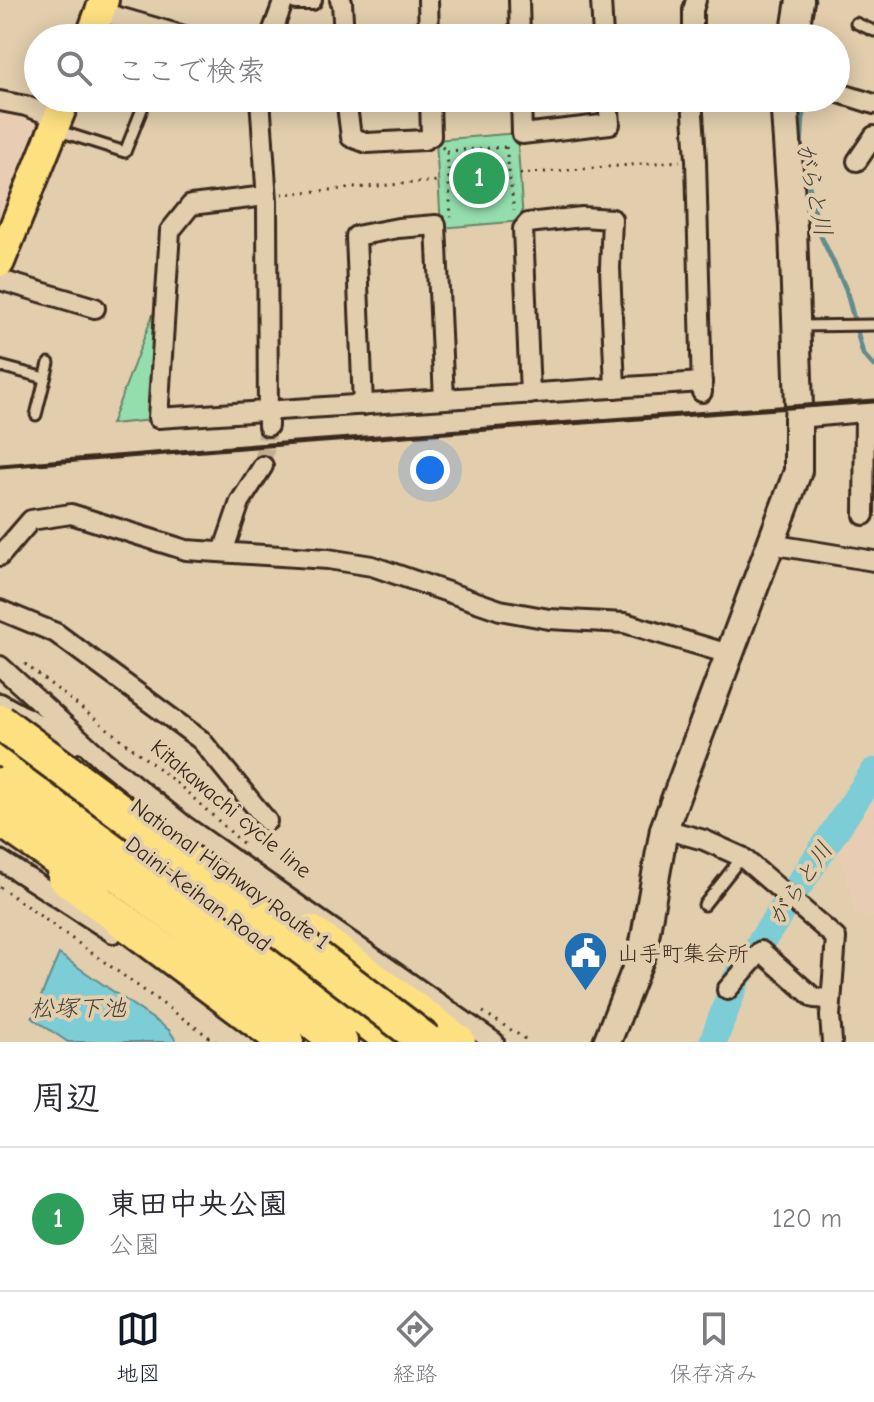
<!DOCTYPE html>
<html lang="ja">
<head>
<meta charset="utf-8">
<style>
  :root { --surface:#fff; --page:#f7f7f7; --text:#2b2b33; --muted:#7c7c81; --line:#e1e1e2; --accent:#111827 }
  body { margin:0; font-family:"Comic Neue","Klee One",sans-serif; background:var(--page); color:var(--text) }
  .you { position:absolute; left:430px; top:470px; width:28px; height:28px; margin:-20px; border:6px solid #fff; border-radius:50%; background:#1a73e8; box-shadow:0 0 0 12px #1a73e833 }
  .badge { display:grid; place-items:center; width:52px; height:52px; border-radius:50%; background:var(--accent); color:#fff; font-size:26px; font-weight:700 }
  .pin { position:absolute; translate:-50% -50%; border:4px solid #fff; box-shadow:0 2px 8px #0006 }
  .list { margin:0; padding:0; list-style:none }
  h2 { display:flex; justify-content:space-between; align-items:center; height:104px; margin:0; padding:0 32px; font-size:34px }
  h2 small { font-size:26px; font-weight:400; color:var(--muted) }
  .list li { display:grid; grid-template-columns:52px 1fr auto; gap:24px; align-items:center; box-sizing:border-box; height:144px; padding:0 32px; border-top:2px solid var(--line) }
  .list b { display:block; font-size:30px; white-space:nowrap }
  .list p { margin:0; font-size:26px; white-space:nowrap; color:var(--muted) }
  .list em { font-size:26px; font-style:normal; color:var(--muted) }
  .icon { flex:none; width:44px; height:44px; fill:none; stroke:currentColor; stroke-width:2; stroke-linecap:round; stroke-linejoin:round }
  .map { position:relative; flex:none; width:874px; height:1042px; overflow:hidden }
  .search { position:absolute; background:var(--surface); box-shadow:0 4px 20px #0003; left:24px; right:24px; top:24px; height:88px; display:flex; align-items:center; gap:20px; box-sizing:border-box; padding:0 28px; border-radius:44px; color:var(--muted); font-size:30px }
  .sheet { height:248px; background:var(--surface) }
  nav { display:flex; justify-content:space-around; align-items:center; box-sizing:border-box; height:112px; border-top:2px solid var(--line); background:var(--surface); font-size:22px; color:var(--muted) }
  nav a { display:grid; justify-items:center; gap:4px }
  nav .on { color:var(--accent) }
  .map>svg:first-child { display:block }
</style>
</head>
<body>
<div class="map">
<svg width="874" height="1042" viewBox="0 0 874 1042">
  <rect width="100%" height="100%" fill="#e2cead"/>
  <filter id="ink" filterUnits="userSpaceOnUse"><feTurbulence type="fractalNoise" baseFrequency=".0125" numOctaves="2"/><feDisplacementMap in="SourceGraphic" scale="16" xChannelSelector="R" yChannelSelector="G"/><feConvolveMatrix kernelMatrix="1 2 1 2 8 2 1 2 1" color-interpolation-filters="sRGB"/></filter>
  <g filter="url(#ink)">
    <g fill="#e9ccb4">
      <polygon points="0,108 13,111 46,127 0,245"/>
      <polygon points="874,786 874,917 856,914 838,850"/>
    </g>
    <g fill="#94ddac" stroke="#688465" stroke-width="2">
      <polygon points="517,133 523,221 441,228 436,140"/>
      <polygon points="155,309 152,420 111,424"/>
    </g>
    <polygon fill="#7ccdd5" stroke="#628c8c" stroke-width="2" points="59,954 169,1030 177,1042 68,1042 32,1018"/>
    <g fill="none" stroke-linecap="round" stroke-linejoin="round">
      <g stroke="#628c8c" stroke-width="5">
        <polyline points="807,38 814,0"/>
        <polyline points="804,98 801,149 819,232 846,289 863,354 874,366"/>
      </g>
      <polyline stroke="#7ccdd5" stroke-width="28" points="713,1042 737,978 874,772"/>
      <polyline stroke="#c1ad90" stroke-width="18" stroke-dasharray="18 9" stroke-linecap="butt" points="263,466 268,426"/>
      <defs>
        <g id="lane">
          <polyline points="856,23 874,31"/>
          <polyline points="56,130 125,152 144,104"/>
          <polyline points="799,326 874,325"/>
          <polyline points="0,366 45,378"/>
          <polyline points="36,415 49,363"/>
          <polyline points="704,905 742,857"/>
        </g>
        <g id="street">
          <polyline points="296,0 312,0"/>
          <polyline points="340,0 342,2 344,38"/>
          <polyline points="428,0 429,38"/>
          <polyline points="519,0 520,38"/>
          <polyline points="601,0 603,38"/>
          <polyline points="101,12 191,38"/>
          <polyline points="270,38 284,0"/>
          <polyline points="693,38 693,10 696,0"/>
          <polyline points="836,92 874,104"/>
          <polyline points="260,98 267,201 268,426"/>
          <polyline points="346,98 351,137 367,143 424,140 431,136 430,98"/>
          <polyline points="521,98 522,134 610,124 608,98"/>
          <polyline points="692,98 696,160 702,392"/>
          <polyline points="0,101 26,106 58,118"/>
          <polyline points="857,161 874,136"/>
          <polyline points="266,196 191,205 170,231 158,418 702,382"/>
          <polyline points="0,280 95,308"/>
          <polyline points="530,394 523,229 528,223 582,217 612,219 610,268 615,388"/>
          <polyline points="363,405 356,236 398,228 436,225 444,399"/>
          <polyline points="798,418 874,411"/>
          <polyline points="864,515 865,412"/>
          <polyline points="770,544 874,561"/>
          <polyline points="223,552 240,502 263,466"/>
          <polyline points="0,556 31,520 71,514 186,550 328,559 372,566 500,610 549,619 625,623 729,654"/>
          <polyline points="0,610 56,633 201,740 267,821"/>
          <polyline points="0,666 103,760 185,826 494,1042"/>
          <polyline points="0,703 74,744"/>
          <polyline points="664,829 704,840 742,857 836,938 830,1016 832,1042"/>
          <polyline points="0,860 113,933"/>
          <polyline points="727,990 761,951 814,998 831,999"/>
        </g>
        <g id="secondary">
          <polyline points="794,38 800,0"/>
          <polyline points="607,1042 642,954 664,829 798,471 798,418 799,407 793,228 784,98"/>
        </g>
        <g id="primary">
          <polyline points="90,38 104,0"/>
          <polyline points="0,262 66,98"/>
        </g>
        <g id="highway">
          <polyline points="0,746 395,1042"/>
          <polyline points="0,785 340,1042"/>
          <polyline points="0,818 93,883"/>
          <polyline points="65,877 286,1042"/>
          <polyline points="311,933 458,1042"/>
        </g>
      </defs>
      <use href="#lane" stroke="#3b2a1e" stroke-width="15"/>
      <use href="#street" stroke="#3b2a1e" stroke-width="24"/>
      <use href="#secondary" stroke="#3b2a1e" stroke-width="32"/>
      <use href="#primary" stroke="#3b2a1e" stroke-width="34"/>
      <use href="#highway" stroke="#3b2a1e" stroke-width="40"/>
      <g stroke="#3b2a1e" stroke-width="3" stroke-dasharray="2 6" stroke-linecap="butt">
        <polyline points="442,147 447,151 451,217"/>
        <polyline points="506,147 514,211"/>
        <polyline points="447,151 507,147"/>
        <polyline points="520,174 680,161"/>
        <polyline points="282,194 438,181"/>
        <polyline points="25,664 178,784 247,847"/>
        <polyline points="0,887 216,1042"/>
        <polyline points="483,1012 530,1042"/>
      </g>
      <use href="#lane" stroke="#e2cead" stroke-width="9"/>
      <use href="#street" stroke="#e2cead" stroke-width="18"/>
      <use href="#secondary" stroke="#e2cead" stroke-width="26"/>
      <use href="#primary" stroke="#fde080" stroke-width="28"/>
      <use href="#highway" stroke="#fde080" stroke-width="34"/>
      <polyline stroke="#3b2a1e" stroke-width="5" points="0,466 268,445 874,401"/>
      <defs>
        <polyline id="highway-bridge" points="0,722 251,908 427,1042"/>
      </defs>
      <use href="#highway-bridge" stroke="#3b2a1e" stroke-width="40" stroke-linecap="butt"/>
      <use href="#highway-bridge" stroke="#fde080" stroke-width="34"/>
    </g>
  </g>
  <defs>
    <symbol id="civic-pin" viewBox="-11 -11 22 30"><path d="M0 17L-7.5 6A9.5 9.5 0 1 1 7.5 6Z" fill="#1f6fb2" stroke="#e2cead"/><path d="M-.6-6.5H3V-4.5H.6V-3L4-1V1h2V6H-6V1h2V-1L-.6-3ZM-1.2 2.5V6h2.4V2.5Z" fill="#fff"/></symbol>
  </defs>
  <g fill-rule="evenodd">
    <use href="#civic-pin" x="560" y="928" width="51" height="69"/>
  </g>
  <g text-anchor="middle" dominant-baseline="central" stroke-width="8" stroke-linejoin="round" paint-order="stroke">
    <g font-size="22" fill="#3b2a1e" stroke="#e2cead">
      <text transform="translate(231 809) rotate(40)">Kitakawachi cycle line</text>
      <text transform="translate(230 874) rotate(36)">National Highway Route 1</text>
      <text transform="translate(198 894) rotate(37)">Daini-Keihan Road</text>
    </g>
    <g font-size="22" fill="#3b2a1e" stroke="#e2cead" text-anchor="start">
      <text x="617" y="954">山手町集会所</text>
    </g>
    <g font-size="24" font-style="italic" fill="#454239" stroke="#e2cead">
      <text transform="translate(814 189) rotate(78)">がらと川</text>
      <text transform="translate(800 884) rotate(-56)">がらと川</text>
      <text x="78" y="1008">松塚下池</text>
    </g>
  </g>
</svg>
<div class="you"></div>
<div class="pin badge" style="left:479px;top:178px;background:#2e9e5b">1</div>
<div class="search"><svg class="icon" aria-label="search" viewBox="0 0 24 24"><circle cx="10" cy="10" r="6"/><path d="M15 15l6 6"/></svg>ここで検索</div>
</div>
<section class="sheet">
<h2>周辺<small></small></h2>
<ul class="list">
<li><span class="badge" style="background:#2e9e5b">1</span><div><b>東田中央公園</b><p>公園</p></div><em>120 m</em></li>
</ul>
</section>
<nav>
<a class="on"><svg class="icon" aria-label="map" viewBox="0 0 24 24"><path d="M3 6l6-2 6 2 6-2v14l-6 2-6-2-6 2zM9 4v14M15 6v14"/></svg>地図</a>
<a><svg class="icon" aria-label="directions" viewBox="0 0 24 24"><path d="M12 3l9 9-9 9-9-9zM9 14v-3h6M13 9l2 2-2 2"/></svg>経路</a>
<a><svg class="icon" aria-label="saved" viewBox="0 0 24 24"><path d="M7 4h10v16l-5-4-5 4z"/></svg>保存済み</a>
</nav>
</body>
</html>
